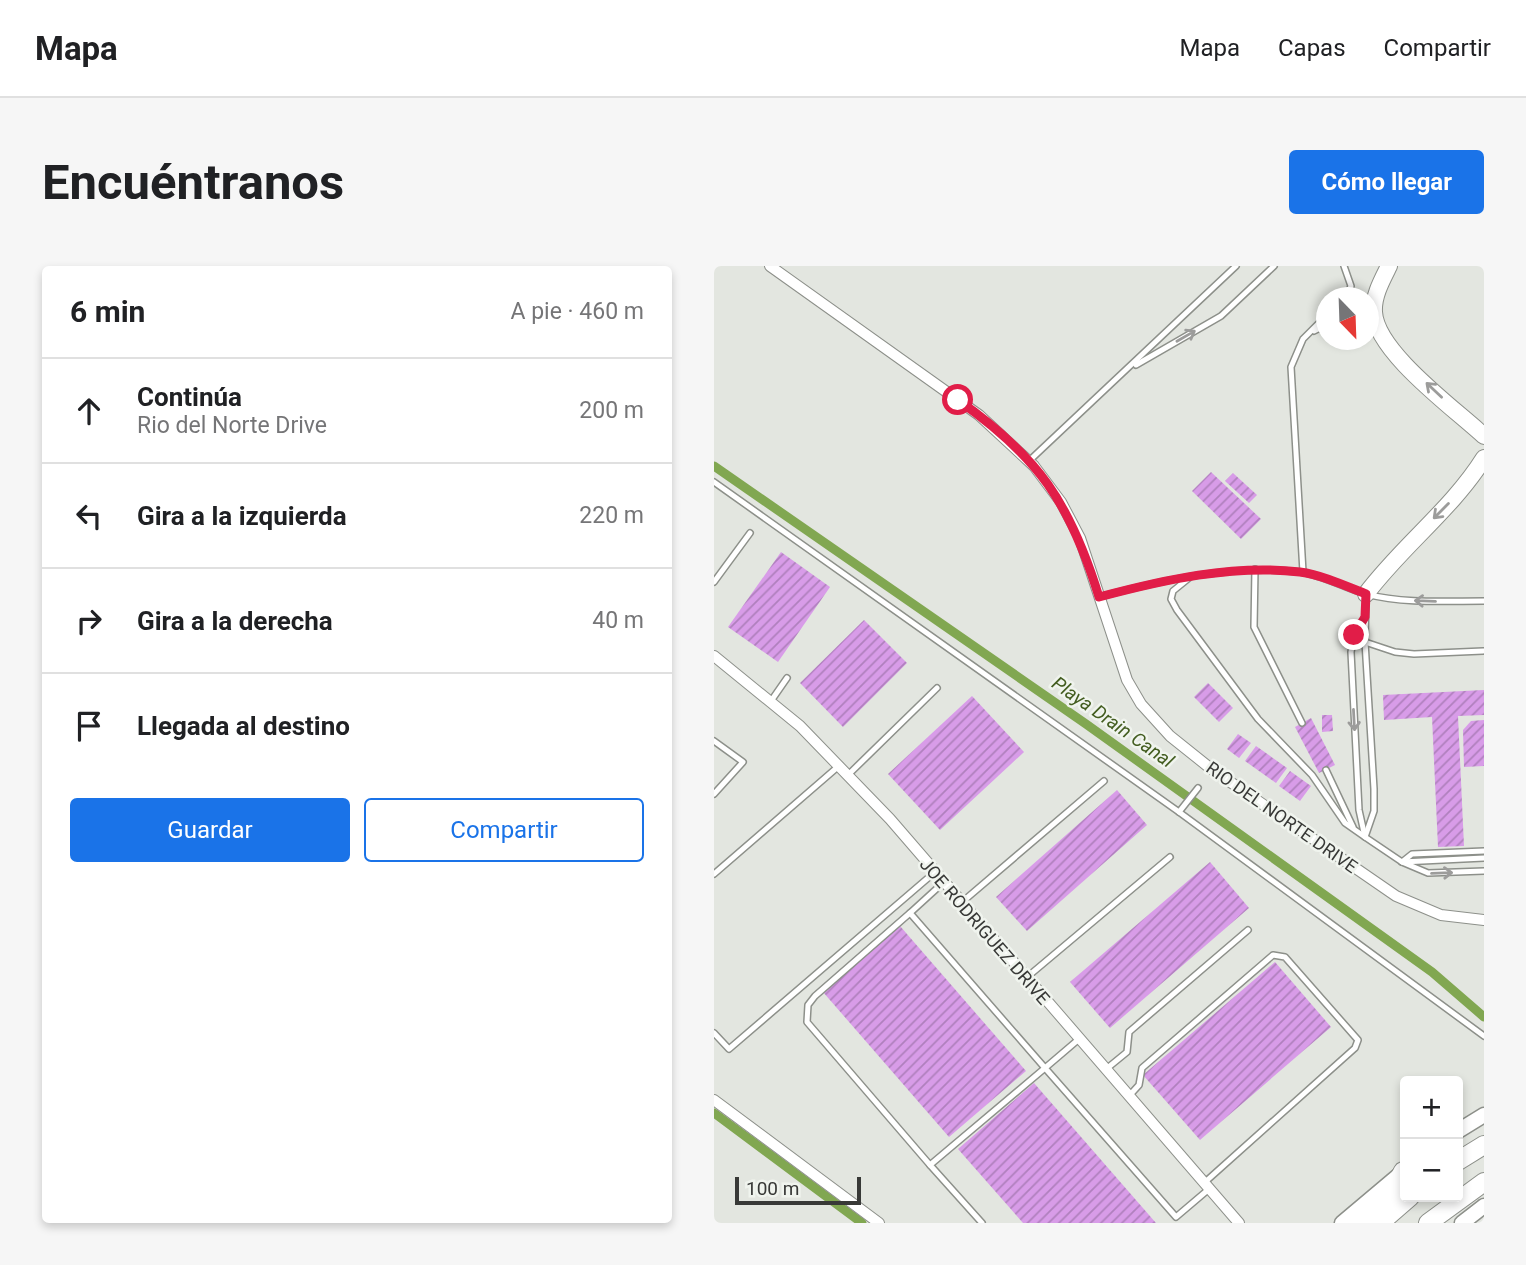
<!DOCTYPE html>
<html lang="es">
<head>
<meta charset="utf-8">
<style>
  :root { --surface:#fff; --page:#f6f6f6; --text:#202124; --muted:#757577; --line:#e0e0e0; --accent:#1a73e8 }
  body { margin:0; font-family:Roboto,sans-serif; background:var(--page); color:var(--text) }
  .controls { position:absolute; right:21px; bottom:21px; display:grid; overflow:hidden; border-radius:7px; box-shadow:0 4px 10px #0003 }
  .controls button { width:63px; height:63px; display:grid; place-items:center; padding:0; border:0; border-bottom:2px solid var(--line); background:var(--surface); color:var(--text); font:35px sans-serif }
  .compass { position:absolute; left:602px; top:21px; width:63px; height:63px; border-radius:50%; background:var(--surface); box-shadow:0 4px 10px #0003; rotate:157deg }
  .scale { position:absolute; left:21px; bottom:18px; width:126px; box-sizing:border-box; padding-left:7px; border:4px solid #383937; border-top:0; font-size:19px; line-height:24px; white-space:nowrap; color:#383937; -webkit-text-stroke:5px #f0f4ee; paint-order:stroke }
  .stop { position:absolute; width:21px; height:21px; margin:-16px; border:5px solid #e11d48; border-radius:50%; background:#fff }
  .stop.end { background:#e11d48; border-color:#fff; box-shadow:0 2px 7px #0008 }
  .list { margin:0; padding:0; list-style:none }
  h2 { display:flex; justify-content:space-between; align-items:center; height:91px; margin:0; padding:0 28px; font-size:30px }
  h2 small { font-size:23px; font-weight:400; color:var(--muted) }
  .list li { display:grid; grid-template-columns:46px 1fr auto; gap:21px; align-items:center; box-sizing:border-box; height:105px; padding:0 28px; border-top:2px solid var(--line) }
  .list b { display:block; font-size:26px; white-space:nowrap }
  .list p { margin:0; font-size:23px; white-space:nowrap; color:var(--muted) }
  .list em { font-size:23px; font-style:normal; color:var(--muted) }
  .actions { display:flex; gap:14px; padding:21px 28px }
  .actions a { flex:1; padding:16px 0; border:2px solid var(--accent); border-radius:7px; text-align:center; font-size:24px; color:var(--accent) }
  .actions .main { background:var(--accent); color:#fff }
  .icon { flex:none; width:38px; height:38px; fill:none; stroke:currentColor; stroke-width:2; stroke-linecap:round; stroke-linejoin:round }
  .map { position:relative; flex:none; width:770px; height:957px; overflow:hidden; border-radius:7px }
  header { display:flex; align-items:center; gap:42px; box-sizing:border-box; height:98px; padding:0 35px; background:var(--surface); border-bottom:2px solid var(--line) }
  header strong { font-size:33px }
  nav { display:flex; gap:38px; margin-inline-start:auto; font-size:24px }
  .intro { display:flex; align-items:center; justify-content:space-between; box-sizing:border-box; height:168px; padding:0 42px }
  h1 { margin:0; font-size:49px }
  .button { padding:18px 32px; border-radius:7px; background:var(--accent); color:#fff; font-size:24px; font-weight:700 }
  main { display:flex; gap:42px; padding:0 42px }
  aside { flex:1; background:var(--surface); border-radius:7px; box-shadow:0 4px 10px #0003 }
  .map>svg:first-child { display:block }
</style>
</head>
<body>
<header>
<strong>Mapa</strong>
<nav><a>Mapa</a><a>Capas</a><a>Compartir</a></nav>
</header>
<div class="intro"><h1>Encuéntranos</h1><a class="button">Cómo llegar</a></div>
<main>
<aside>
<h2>6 min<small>A pie · 460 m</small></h2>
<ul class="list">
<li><svg class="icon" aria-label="ahead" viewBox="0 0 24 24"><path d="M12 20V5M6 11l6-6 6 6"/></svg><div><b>Continúa</b><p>Rio del Norte Drive</p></div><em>200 m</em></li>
<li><svg class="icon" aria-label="left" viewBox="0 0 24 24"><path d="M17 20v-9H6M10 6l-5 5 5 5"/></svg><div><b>Gira a la izquierda</b></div><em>220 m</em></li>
<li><svg class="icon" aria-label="right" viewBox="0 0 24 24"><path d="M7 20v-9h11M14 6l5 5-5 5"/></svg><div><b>Gira a la derecha</b></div><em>40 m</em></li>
<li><svg class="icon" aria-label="arrive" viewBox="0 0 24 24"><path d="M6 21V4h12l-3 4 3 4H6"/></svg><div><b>Llegada al destino</b></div></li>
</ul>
<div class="actions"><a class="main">Guardar</a><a>Compartir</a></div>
</aside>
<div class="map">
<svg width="770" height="957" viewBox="0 0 770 957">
  <defs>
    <pattern id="building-hatch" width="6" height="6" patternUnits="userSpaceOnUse" patternTransform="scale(1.75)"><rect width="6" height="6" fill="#d89ce8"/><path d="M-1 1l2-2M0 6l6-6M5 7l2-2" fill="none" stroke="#b080bd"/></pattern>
  </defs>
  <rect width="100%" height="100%" fill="#e3e6e0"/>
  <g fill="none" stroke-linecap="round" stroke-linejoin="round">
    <g stroke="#81a751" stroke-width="9">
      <polyline points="0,200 372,458 718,706 770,751"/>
      <polyline points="0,847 148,957"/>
    </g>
  </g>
  <g fill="url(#building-hatch)">
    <polygon points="497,206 547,253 527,273 478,225"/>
    <polygon points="519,207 543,229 535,237 511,215"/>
    <polygon points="67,286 116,321 64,396 14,361"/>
    <polygon points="150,354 193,397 129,461 86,417"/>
    <polygon points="494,417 519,442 505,456 480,431"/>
    <polygon points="770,424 770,449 744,450 750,580 724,581 718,451 670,454 669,429"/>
    <polygon points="258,430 310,486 226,564 174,508"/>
    <polygon points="608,449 618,449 619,465 608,466"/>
    <polygon points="597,452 621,499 605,507 581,461"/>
    <polygon points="770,454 770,500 750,501 749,464 757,455"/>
    <polygon points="524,468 537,477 525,492 513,483"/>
    <polygon points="542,480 573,502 562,517 531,495"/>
    <polygon points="576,505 597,520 586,535 565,520"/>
    <polygon points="403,524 433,559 313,665 282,631"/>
    <polygon points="496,596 535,642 396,762 356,716"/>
    <polygon points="186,660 312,805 235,871 109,726"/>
    <polygon points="561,696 617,761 486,874 429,809"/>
    <polygon points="320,817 442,957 309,957 244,883"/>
  </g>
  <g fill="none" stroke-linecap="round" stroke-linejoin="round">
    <defs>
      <g id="service">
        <polyline points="630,0 637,20 632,32"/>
        <polyline points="600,65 612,59"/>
        <polyline points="422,99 507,50 560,0"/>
        <polyline points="315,195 522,0"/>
        <polyline points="0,216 465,546 770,770"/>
        <polyline points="541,303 540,361 588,457"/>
        <polyline points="589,306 577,101 589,73 612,50"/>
        <polyline points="475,312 459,325 457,333 463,344 544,453 598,509 631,557 651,571 660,545 660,523 651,376 652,331"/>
        <polyline points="0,316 36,267"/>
        <path d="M385,331C449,314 519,298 586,306C609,309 630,322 652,328C690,338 732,335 770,335"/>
        <polyline points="651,351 640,369 637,386 645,544 651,571 688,596 698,588 770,585"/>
        <polyline points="651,376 681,386 700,388 769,385"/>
        <polyline points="57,435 73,412"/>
        <polyline points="0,475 29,496 0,528"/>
        <polyline points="612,504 639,561"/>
        <polyline points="134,509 223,422"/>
        <polyline points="465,546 484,522"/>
        <polyline points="688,596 714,607 770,605"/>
        <polyline points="688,596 770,592"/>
        <polyline points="0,608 126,499"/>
        <polyline points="230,616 196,647 331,802 216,899 268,957"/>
        <polyline points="247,637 390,515"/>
        <polyline points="196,647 101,730 94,739 93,756 216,899"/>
        <polyline points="312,712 456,591"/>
        <polyline points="0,767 15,783 221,606"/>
        <polyline points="365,773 331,802 462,951 495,923"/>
        <polyline points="391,804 413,786 415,766 534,664"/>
        <polyline points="415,830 425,819 428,802 559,689 571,691 644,774 641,782 490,917"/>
      </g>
      <g id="minor">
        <polyline points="56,0 265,149 320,200 347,236 366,272 413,414 427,438 456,470 496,502 682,630 727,649 770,654"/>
        <polyline points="0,390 86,460 176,553 525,957"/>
        <polyline points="0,834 165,957"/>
      </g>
      <g id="secondary">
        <polyline points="744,865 770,849"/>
        <polyline points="628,957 685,909"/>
        <polyline points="748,957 770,940"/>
      </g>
      <g id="primary">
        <path d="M675,0C668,14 659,30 660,46C662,86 741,143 770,170"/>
        <path d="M652,328C688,280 738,243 770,192"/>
      </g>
      <g id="motorway">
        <polyline points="744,895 770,879"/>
        <polyline points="647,957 676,930 689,905"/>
        <polyline points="666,957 696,931"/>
        <polyline points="714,957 770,916"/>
      </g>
    </defs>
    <use href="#service" stroke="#8d908a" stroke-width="8"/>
    <use href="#minor" stroke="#8d908a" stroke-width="12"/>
    <use href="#secondary" stroke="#8d908a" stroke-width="17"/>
    <use href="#primary" stroke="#8d908a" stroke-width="18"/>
    <use href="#motorway" stroke="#8d908a" stroke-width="20"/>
    <use href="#service" stroke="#fff" stroke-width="5"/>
    <use href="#minor" stroke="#fff" stroke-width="10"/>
    <use href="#secondary" stroke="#fff" stroke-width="14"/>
    <use href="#primary" stroke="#fff" stroke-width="16"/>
    <use href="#motorway" stroke="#fff" stroke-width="18"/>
  </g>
  <defs><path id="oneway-shaft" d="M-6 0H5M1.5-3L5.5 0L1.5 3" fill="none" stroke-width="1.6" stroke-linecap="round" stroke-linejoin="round" transform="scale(1.75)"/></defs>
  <g stroke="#9c9c9b">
    <use href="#oneway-shaft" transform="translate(472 70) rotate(-30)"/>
    <use href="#oneway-shaft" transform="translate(720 124) rotate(-137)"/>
    <use href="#oneway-shaft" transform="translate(727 245) rotate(135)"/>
    <use href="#oneway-shaft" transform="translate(711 335) rotate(-178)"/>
    <use href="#oneway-shaft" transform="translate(640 454) rotate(87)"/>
    <use href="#oneway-shaft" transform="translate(728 607) rotate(-2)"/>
  </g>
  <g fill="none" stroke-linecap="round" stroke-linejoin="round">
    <path stroke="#e11d48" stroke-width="9" d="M244,134C325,191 356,237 385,331C449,314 519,298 586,306C608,309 632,320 652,328L651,351L640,369"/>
  </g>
  <g text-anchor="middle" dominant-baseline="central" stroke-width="5" stroke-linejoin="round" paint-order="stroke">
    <g font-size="18" fill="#383937" stroke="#f0f4ee">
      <text transform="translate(568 551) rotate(35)">RIO DEL NORTE DRIVE</text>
      <text transform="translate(271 665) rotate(49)">JOE RODRIGUEZ DRIVE</text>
    </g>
    <g font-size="19" font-style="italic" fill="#435d20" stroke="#f0f4ee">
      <text transform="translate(399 456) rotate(35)">Playa Drain Canal</text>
    </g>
  </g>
</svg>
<div class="controls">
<button>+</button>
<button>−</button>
</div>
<svg class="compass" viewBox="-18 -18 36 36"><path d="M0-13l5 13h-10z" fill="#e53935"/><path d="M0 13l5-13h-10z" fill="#757577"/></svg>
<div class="scale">100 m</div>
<div class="stop" style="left:244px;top:134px"></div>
<div class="stop end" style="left:640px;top:369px"></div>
</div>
</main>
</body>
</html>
